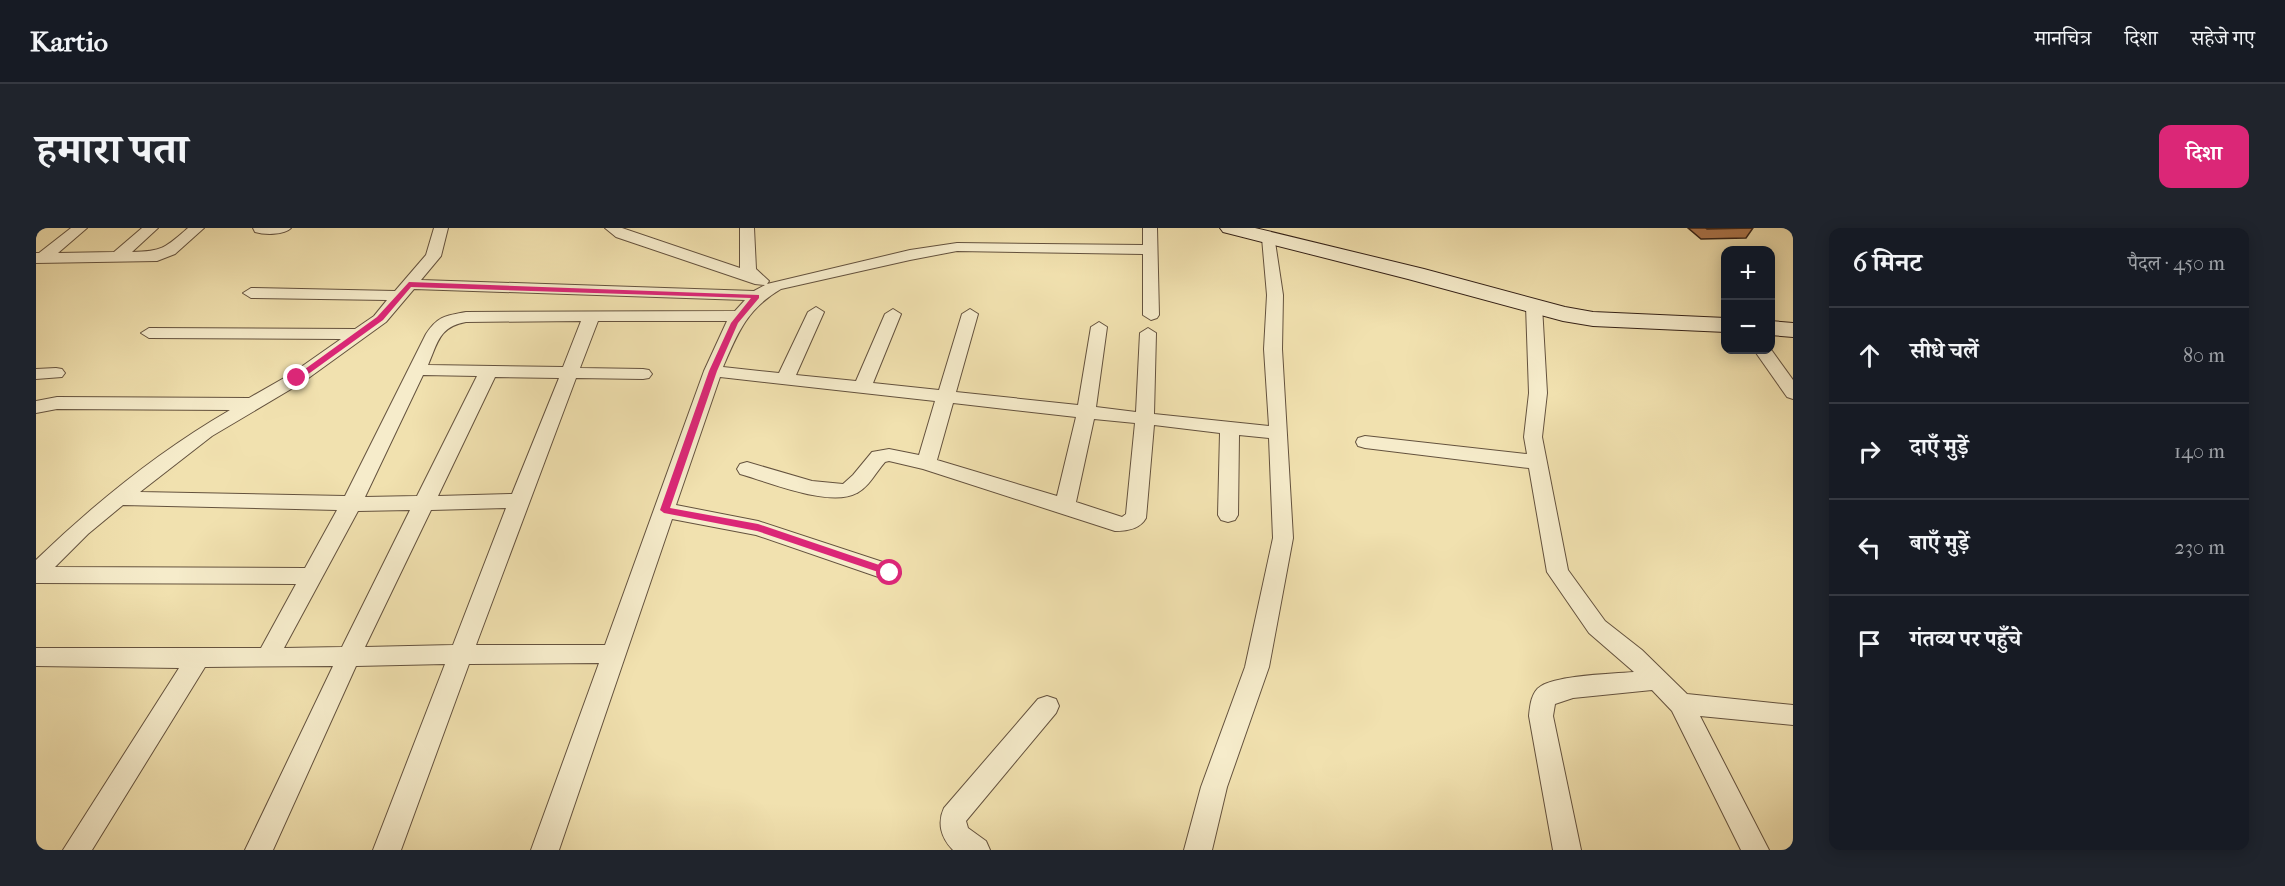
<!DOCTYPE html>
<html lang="hi">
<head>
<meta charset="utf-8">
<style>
  :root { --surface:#171b24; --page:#20242c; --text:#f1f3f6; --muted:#9ea1a6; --line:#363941; --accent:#db2777 }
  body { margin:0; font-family:"IM FELL French Canon","Noto Serif Devanagari",serif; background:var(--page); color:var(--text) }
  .controls { position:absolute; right:18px; top:18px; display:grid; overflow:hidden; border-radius:12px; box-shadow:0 3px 15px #0003 }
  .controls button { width:54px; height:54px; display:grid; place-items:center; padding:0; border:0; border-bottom:2px solid var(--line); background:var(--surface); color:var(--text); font:30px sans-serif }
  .stop { position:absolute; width:18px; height:18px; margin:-14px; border:4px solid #db2777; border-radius:50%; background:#fff }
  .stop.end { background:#db2777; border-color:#fff; box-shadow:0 2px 6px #0008 }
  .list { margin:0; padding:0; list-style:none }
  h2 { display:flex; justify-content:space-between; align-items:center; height:78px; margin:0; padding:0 24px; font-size:26px }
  h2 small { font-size:20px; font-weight:400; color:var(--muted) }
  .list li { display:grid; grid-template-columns:39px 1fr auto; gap:18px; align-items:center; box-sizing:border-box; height:96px; padding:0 24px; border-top:2px solid var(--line) }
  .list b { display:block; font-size:22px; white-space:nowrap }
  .list em { font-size:20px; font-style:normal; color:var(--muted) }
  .icon { flex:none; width:33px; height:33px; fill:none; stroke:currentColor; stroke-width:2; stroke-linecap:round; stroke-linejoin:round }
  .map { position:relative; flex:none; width:1757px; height:622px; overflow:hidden; border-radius:12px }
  header { display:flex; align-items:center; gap:36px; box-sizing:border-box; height:84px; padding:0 30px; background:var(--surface); border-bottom:2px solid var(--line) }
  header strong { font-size:28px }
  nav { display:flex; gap:33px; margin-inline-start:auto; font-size:21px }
  .intro { display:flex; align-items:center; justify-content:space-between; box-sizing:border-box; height:144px; padding:0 36px }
  h1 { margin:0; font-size:42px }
  .button { padding:15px 27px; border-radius:12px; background:var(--accent); color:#fff; font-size:21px; font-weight:700 }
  main { display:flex; gap:36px; padding:0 36px }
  aside { flex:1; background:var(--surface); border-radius:12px; box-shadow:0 3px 15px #0003 }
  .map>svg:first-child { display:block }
</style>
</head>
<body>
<header>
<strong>Kartio</strong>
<nav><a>मानचित्र</a><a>दिशा</a><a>सहेजे गए</a></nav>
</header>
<div class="intro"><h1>हमारा पता</h1><a class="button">दिशा</a></div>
<main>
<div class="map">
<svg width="1757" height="622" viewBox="0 0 1757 622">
  <rect width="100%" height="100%" fill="#f1e1af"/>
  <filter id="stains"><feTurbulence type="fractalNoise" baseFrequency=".00333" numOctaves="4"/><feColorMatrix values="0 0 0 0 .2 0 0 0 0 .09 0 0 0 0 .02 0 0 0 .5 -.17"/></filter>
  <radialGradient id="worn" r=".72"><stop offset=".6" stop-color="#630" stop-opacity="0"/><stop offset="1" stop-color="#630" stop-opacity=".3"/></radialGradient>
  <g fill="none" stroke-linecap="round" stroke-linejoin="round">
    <defs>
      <g id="street">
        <path d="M35,0H51L22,25L78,24L106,0H122L96,24C127,23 129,20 152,0H168L139,26L121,33L0,35V25H3Z"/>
        <path d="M217,0H255C248,7 229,7 219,4Z"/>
        <path d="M398,0H412L405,28L385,52L718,63L729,57L719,56L580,9L569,0H586L704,40V0H718L720,41L733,53L731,56L874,22L921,15L1107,17V0H1121L1123,87L1121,90L1115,92L1107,87V26L921,23L874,32L745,61C711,81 702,104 687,139L743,145L772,84L780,79L788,84L760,147L820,153L849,86L857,81L865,86L837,155L903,162L926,86L934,81L942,86L920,164L1042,177L1055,99L1063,94L1071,99L1060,179L1100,184L1104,105L1112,100L1120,105L1118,186L1233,198L1228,121L1231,67L1226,10L1233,6L1238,7L1247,67L1246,121L1257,310L1233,439L1191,559L1176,622H1148L1165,559L1209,439L1237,310L1233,210L1203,207L1202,287L1199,292L1192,294L1185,292L1182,287L1184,205L1118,197L1110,290C1104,301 1091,303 1079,303L887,241L853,233L849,234C840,244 833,259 821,265C794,280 733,254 704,246L701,241L704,236L711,234L776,253L807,256L817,247L836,224L853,221L883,227L899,173L684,149L640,277L722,293L862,339L865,345L862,351L854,353L720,307L636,291L523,622H495L563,435L433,436L365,622H337L409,436L320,438L237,622H209L297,438L169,439L56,622H27L143,440L0,438V420H225L260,356L0,355V332C59,275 123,223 194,182L21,181L0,185V173L21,169L213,170L255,146L305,111L113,110L105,105L113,100L319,101L338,88L351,72L215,70L207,65L215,60L359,63L390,27ZM378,61L709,72L699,83L430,84C409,88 402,88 390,106L309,268L104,264L176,208L267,154L350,94ZM545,93L527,139L392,137C402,114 403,99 430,94ZM562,93H691L668,143L569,417H440L540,150L607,151L613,150L616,146L613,142L607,141L544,140ZM387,147L441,148L381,268L329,269ZM459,149L523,150L476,266L402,268ZM917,175L1040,189L1021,268L901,232ZM1058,191L1099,195L1090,286L1086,289L1040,274ZM87,277L301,282L269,340L19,339L52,306ZM470,280L417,417L329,419L395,282ZM374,282L306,419L248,420L322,283Z"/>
        <path d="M1498,73L1506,78L1511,165L1506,209L1532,342L1569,393L1606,422L1651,466L1757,477V497L1664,488L1733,622H1705L1636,483L1616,462L1537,470L1519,476L1517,488L1545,622H1517L1493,488C1494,478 1495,464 1505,458C1524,447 1575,446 1598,444L1553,405L1511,344L1493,240L1329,220L1322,218L1320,214L1322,210L1329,208L1491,226L1488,209L1493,165L1490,78Z"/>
        <polygon points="1734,120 1757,152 1757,171 1751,169 1718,122"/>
        <polygon points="20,140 26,141 29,145 26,149 0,151 0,141"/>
        <path d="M1011,468L1020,471L1023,478L1020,485L930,593L932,600L950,613L954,622H917C905,610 901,595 908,580L1002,471Z"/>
      </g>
      <g id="secondary">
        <polygon points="1184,0 1219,0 1388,41 1529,79 1557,84 1690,90 1690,104 1557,98 1527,93 1372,51 1187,4"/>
        <polygon points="1734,93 1757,95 1757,109 1734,107"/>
      </g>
    </defs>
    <use href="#street" stroke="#64523e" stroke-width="2"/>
    <use href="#secondary" stroke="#352218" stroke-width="2"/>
    <use href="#street" fill="#f6eccb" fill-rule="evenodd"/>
    <use href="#secondary" fill="#f6eccb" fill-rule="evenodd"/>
  </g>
  <polygon fill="#ae774e" stroke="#352218" stroke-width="1.5" points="1652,0 1717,0 1710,10 1665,11"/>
  <polygon fill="#ca8a5b" stroke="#352218" stroke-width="1.5" points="1670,0 1717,0 1671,1"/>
  <polygon fill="#db2777" points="373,54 723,67 723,70 702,95 681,143 634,280 722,296 858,342 858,347 851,347 721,303 628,285 624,282 673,143 695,95 715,70 375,59 347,92 264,152 258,152 258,149 341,89"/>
  <rect width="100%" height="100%" filter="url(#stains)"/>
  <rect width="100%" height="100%" fill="url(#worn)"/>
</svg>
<div class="controls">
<button>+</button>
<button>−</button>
</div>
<div class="stop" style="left:854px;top:345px"></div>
<div class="stop end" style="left:261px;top:150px"></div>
</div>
<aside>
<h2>6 मिनट<small>पैदल · 450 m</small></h2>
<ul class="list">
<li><svg class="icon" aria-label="ahead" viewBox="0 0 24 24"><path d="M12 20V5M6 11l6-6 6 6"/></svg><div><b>सीधे चलें</b></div><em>80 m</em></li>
<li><svg class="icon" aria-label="right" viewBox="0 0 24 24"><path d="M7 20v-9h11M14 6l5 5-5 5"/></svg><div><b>दाएँ मुड़ें</b></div><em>140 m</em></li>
<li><svg class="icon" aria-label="left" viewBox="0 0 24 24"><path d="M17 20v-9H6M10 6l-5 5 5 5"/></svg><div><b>बाएँ मुड़ें</b></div><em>230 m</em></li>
<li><svg class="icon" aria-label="arrive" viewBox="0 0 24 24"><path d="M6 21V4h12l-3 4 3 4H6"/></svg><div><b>गंतव्य पर पहुँचे</b></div></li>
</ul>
</aside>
</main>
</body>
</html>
